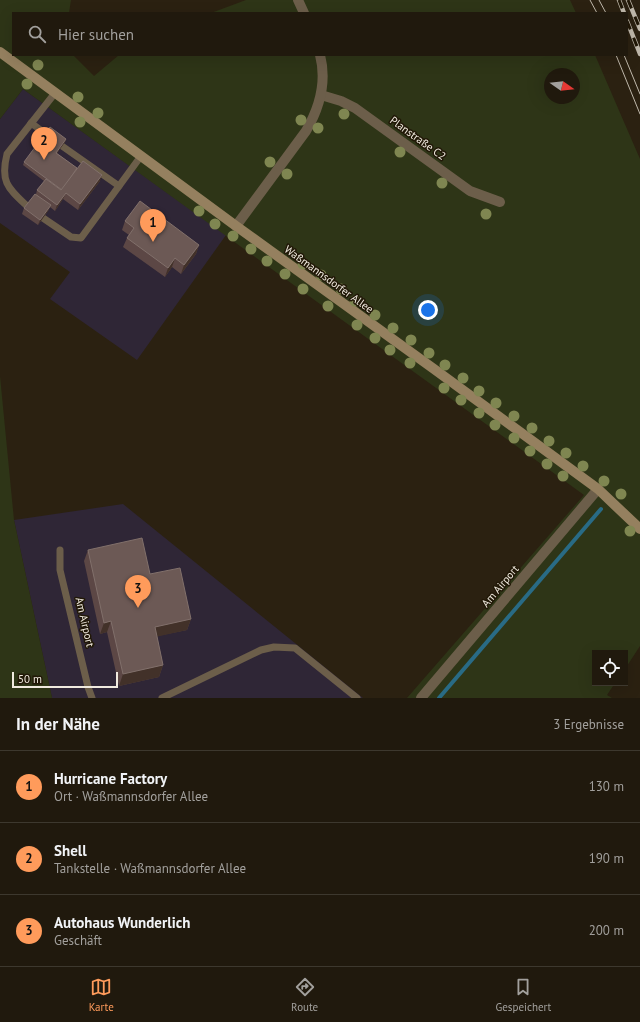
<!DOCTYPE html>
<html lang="de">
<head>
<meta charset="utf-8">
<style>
  :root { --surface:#20190d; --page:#282216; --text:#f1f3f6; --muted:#a2a09d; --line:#3d382e; --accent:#ff9b5b }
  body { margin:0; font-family:"PT Sans",sans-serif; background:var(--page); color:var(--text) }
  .controls { position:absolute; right:12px; bottom:12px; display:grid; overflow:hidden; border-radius:0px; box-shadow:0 4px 16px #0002 }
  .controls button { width:36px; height:36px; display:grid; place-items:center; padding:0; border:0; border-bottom:1px solid var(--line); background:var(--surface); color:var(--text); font:20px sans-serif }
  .compass { position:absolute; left:544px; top:68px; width:36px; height:36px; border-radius:50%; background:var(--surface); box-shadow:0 4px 16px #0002; rotate:104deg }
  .scale { position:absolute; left:12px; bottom:10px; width:106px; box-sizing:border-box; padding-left:4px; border:2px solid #f0eadf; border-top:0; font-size:11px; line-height:14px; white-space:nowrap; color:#f0eadf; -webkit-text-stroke:3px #211807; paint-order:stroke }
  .you { position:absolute; left:428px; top:310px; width:14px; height:14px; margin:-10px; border:3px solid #fff; border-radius:50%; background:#1a73e8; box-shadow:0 0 0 6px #1a73e833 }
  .badge { display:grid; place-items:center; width:26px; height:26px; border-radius:50%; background:var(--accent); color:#111; font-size:13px; font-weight:700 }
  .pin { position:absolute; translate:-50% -33px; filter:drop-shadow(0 1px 2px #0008) }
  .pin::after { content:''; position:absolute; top:21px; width:14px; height:12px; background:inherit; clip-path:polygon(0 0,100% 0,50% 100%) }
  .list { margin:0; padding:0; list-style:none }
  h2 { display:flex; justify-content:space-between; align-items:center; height:52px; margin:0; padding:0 16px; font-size:17px }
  h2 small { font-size:13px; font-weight:400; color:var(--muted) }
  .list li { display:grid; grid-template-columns:26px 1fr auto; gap:12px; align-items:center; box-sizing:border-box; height:72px; padding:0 16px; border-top:1px solid var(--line) }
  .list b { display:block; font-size:15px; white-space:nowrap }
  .list p { margin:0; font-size:13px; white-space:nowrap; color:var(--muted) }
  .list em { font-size:13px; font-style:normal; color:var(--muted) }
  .icon { flex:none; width:22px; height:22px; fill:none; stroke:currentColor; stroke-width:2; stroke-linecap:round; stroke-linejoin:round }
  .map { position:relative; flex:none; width:640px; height:698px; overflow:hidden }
  .search { position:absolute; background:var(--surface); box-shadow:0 4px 16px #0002; left:12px; right:12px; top:12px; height:44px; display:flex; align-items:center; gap:10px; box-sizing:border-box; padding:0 14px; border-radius:0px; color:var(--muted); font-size:15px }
  .sheet { height:268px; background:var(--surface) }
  nav { display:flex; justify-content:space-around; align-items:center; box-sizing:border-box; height:56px; border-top:1px solid var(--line); background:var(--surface); font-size:11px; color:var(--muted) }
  nav a { display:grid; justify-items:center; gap:2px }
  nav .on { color:var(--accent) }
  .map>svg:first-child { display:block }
</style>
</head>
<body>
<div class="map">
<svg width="640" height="698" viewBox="0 0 640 698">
  <rect width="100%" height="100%" fill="#2b2111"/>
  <g fill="#2f2636">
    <polygon points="23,89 226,235 137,360 50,299 70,272 0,223 0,119"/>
    <polygon points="123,504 363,698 52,698 14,520"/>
  </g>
  <g fill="#2e3517" fill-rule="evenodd">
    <path d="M0,0H71L69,13H13V55H73L94,76L119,55H595L640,159V646L625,669V653H595V683H615L607,695L612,698H407L584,495L23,89L0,119ZM550,74H574V98H550Z"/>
    <polygon points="246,0 570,0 576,13 211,13"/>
    <polygon points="0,376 14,520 52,698 0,698"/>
  </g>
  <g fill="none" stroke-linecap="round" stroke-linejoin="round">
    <polyline stroke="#296b85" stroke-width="4" points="439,698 601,509"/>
    <g stroke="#6c5e4a" stroke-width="7">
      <polyline points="31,123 46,134"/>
      <polyline points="62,146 119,186"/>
      <path d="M27,206C8,188 0,182 7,154L55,93"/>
      <polyline points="43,218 71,237 81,238 141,156"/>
      <polyline points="60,550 60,570 88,687 92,698"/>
      <polyline points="162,698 261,650 274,647 295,648 357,698"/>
    </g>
    <g stroke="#6c5e4a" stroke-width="10">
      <polyline points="298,0 304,13"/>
      <polyline points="321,95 341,101 355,108 470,191 500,202"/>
      <path d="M236,226L306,131C320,107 327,82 320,55"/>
      <polyline points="421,698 598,489"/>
    </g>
    <polyline stroke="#95805f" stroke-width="10" points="0,52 236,226 434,369 598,489 640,529"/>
    <g stroke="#bfb8ab" stroke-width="1">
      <polyline points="590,0 597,13"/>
      <polyline points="599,0 606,13"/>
      <polyline points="616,55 640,114"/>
      <polyline points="624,55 640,94"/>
    </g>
    <defs>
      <g id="rail">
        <polyline points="619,0 624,13"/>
        <polyline points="628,0 640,29"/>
        <polyline points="627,21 640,54"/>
      </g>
    </defs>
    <use href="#rail" stroke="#bfb8ab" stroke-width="4.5"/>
    <use href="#rail" stroke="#211807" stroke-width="3" stroke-dasharray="9" stroke-linecap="butt"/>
  </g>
  <g fill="#7f8651">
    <circle cx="38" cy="65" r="5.5"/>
    <circle cx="27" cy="84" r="5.5"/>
    <circle cx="78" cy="97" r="5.5"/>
    <circle cx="98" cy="113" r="5.5"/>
    <circle cx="344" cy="114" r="5.5"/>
    <circle cx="301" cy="120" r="5.5"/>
    <circle cx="80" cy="122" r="5.5"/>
    <circle cx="318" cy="128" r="5.5"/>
    <circle cx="400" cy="152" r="5.5"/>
    <circle cx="270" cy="162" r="5.5"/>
    <circle cx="287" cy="174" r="5.5"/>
    <circle cx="442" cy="183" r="5.5"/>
    <circle cx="199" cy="211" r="5.5"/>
    <circle cx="486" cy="214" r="5.5"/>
    <circle cx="215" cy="224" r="5.5"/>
    <circle cx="233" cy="236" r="5.5"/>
    <circle cx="251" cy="249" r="5.5"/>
    <circle cx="267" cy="261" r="5.5"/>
    <circle cx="303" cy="264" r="5.5"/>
    <circle cx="285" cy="274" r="5.5"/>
    <circle cx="321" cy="275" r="5.5"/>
    <circle cx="303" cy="289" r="5.5"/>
    <circle cx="341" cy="289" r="5.5"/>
    <circle cx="355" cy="301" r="5.5"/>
    <circle cx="328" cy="306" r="5.5"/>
    <circle cx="375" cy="315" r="5.5"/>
    <circle cx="357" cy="325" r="5.5"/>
    <circle cx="393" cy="328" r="5.5"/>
    <circle cx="375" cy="338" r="5.5"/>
    <circle cx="411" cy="340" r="5.5"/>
    <circle cx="390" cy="350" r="5.5"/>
    <circle cx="429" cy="353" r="5.5"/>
    <circle cx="410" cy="363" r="5.5"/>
    <circle cx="445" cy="365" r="5.5"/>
    <circle cx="463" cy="378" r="5.5"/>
    <circle cx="444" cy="388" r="5.5"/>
    <circle cx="479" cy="391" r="5.5"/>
    <circle cx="461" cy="400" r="5.5"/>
    <circle cx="496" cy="403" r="5.5"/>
    <circle cx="479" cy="413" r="5.5"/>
    <circle cx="514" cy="416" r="5.5"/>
    <circle cx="495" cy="425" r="5.5"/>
    <circle cx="532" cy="428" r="5.5"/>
    <circle cx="514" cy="438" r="5.5"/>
    <circle cx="549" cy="441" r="5.5"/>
    <circle cx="530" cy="451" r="5.5"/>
    <circle cx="566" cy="453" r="5.5"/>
    <circle cx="547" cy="464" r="5.5"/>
    <circle cx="583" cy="466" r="5.5"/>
    <circle cx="563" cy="476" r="5.5"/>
    <circle cx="604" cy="481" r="5.5"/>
    <circle cx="621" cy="494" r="5.5"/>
    <circle cx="630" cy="531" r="5.5"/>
  </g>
  <g fill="#5c4745">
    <polygon points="66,139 65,142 57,153 77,168 100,181 78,210 63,199 55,211 50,207 48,211 38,225 22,214 24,208 36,194 37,190 44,181 23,165 24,162"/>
    <polygon points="125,221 199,245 196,254 181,274 172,267 165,277 123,247 127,238 129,235 122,230"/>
    <polygon points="88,550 150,574 191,619 187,630 157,636 163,665 159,677 119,686 107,632 100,634 84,561"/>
  </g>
  <g fill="#423129">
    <polygon points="66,139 65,142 55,156 56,153"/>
    <polygon points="102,175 100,181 78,210 80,204"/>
    <polygon points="66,193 63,199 55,211 57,205"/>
    <polygon points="51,205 48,211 38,225 40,220"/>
    <polygon points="199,245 196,254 181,274 184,265"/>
    <polygon points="175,258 172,267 165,277 168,268"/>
    <polygon points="191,619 187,630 151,638 155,627"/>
    <polygon points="111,621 107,632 100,634 104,623"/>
    <polygon points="163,665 159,677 119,686 123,674"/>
  </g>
  <g fill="#6c5955" stroke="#81706b">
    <polygon points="50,127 66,139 56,153 77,168 62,190 24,162"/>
    <polygon points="83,161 102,175 80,204 66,193 57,205 37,190 46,179 61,190"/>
    <polygon points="35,194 51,205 40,220 24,208"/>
    <polygon points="140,201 199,245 184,265 175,258 168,268 127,238 134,228 125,221"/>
    <polygon points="142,538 150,574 180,568 191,619 155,627 163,665 123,674 111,621 104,623 88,550"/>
  </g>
  <g text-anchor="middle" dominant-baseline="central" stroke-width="3" stroke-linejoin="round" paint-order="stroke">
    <g font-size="11" fill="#f0eadf" stroke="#211807">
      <text transform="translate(418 138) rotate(36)">Planstraße C2</text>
      <text transform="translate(329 279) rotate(36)">Waßmannsdorfer Allee</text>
      <text transform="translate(500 586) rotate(-50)">Am Airport</text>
      <text transform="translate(85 622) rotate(77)">Am Airport</text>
    </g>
  </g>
</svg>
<div class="controls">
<button><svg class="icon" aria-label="locate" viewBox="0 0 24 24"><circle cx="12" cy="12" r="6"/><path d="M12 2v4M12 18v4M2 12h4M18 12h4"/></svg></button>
</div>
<svg class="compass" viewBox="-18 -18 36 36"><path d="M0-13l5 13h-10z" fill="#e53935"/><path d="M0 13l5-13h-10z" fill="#a2a09d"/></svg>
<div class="scale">50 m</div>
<div class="you"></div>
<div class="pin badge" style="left:153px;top:242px">1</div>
<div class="pin badge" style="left:44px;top:160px">2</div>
<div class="pin badge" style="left:138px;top:608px">3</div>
<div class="search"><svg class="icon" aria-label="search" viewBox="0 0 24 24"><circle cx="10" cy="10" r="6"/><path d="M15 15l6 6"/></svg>Hier suchen</div>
</div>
<section class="sheet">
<h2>In der Nähe<small>3 Ergebnisse</small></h2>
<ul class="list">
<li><span class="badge">1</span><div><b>Hurricane Factory</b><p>Ort · Waßmannsdorfer Allee</p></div><em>130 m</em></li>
<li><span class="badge">2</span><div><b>Shell</b><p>Tankstelle · Waßmannsdorfer Allee</p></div><em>190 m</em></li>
<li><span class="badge">3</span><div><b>Autohaus Wunderlich</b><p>Geschäft</p></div><em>200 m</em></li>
</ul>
</section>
<nav>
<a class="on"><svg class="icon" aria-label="map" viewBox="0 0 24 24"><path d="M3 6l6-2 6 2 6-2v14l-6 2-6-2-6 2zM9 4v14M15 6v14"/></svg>Karte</a>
<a><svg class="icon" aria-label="directions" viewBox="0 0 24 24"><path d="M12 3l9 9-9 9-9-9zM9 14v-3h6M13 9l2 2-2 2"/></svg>Route</a>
<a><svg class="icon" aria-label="saved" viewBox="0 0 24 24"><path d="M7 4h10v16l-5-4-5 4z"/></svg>Gespeichert</a>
</nav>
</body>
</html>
